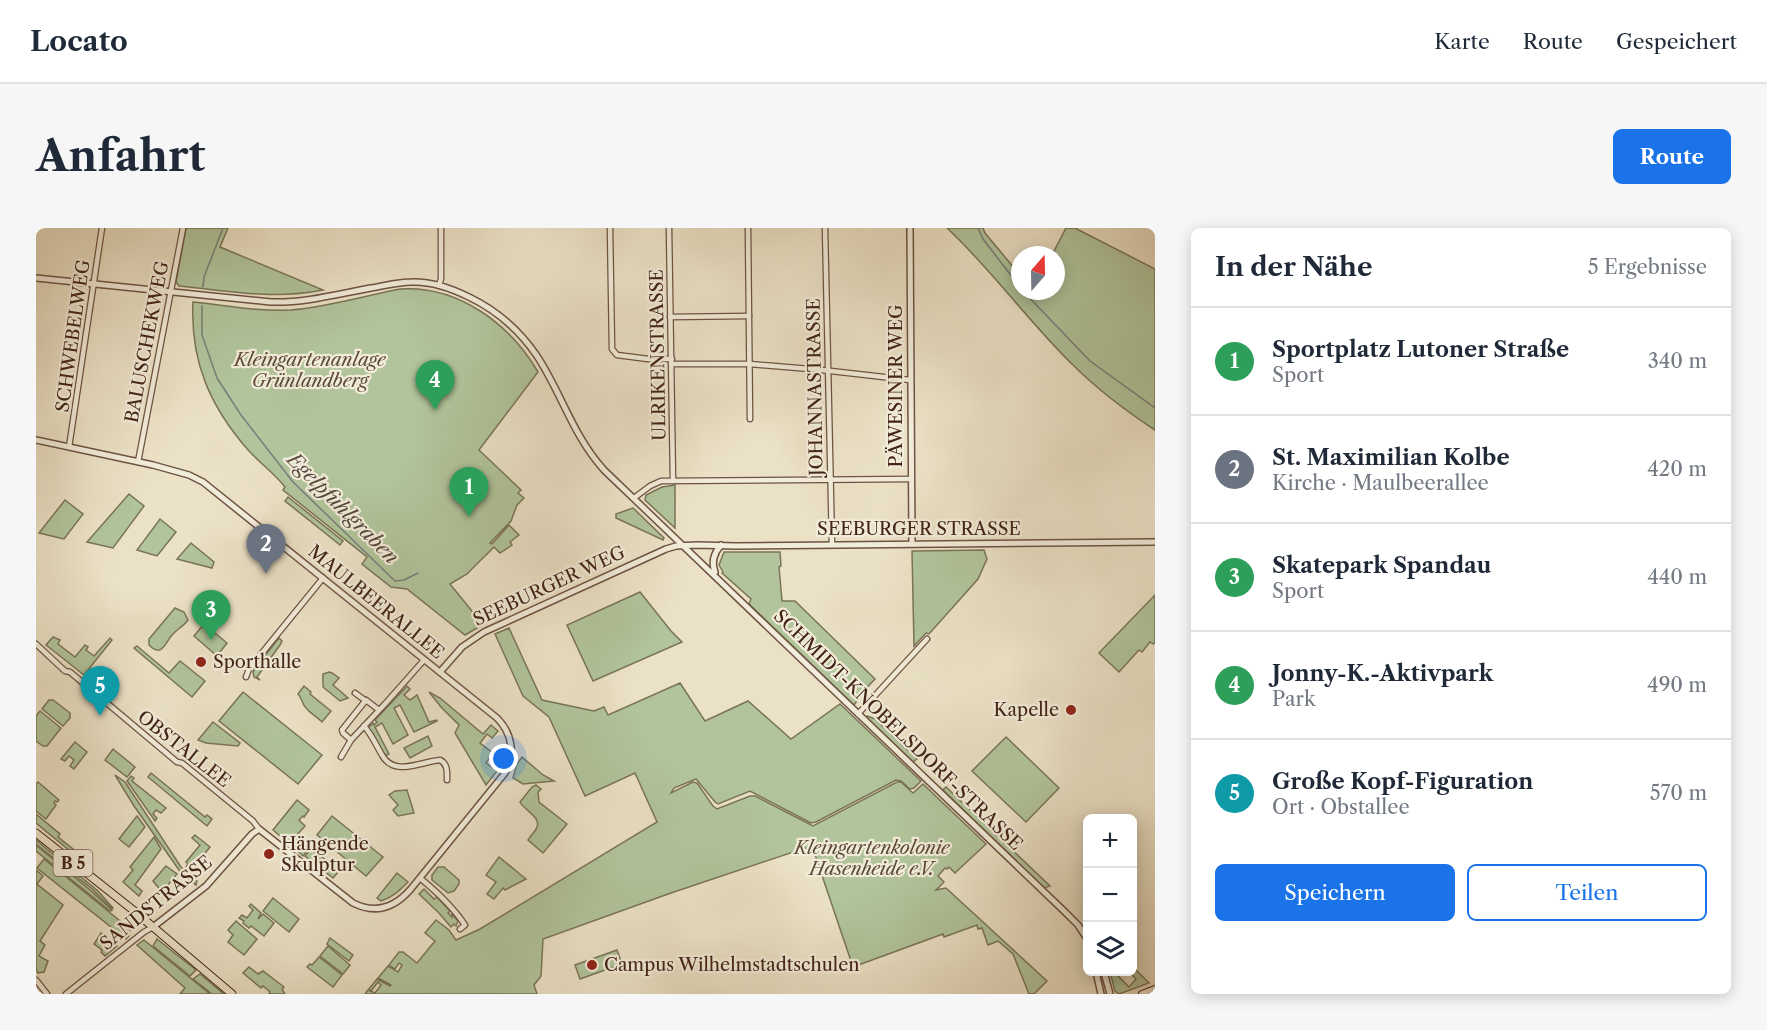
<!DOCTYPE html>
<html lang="de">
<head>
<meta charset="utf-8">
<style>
  :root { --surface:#fff; --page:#f6f6f7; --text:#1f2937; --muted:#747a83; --line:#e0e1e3; --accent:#1a73e8 }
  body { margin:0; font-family:"Libre Caslon Text",serif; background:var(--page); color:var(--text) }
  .controls { position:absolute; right:18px; bottom:18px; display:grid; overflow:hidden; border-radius:9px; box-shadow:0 3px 15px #0003 }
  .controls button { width:54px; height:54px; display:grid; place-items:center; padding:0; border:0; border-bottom:2px solid var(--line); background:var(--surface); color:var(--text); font:30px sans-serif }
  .compass { position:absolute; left:975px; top:18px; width:54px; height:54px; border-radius:50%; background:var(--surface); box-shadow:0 3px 15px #0003; rotate:20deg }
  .you { position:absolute; left:468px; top:531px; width:21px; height:21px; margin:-15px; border:4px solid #fff; border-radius:50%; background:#1a73e8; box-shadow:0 0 0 9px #1a73e833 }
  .badge { display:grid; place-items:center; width:39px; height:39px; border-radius:50%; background:var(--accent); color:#fff; font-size:20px; font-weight:700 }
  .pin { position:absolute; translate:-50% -50px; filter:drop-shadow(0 2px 3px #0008) }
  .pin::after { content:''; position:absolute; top:32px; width:21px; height:18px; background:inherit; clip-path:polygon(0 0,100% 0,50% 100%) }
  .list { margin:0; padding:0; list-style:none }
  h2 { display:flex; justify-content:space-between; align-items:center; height:78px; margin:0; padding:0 24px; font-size:26px }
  h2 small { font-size:20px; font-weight:400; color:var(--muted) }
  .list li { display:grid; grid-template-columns:39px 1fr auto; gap:18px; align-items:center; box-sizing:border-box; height:108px; padding:0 24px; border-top:2px solid var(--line) }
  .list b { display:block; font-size:22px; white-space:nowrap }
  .list p { margin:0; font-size:20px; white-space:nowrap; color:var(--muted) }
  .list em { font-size:20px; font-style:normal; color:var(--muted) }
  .actions { display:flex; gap:12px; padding:18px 24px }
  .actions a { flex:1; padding:14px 0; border:2px solid var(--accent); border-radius:9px; text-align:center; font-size:21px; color:var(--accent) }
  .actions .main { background:var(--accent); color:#fff }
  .icon { flex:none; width:33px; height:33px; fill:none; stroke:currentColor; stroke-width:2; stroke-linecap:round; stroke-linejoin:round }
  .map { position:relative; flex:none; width:1119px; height:766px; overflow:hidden; border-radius:9px }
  header { display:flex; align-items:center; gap:36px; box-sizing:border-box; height:84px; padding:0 30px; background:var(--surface); border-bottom:2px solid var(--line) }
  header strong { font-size:28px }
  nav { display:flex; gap:33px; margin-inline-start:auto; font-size:21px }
  .intro { display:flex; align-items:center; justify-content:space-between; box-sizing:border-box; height:144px; padding:0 36px }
  h1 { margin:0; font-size:42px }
  .button { padding:15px 27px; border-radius:9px; background:var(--accent); color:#fff; font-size:21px; font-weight:700 }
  main { display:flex; gap:36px; padding:0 36px }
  aside { flex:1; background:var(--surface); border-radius:9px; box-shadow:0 3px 15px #0003 }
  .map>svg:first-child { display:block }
</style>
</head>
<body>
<header>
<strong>Locato</strong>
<nav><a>Karte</a><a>Route</a><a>Gespeichert</a></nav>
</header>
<div class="intro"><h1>Anfahrt</h1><a class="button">Route</a></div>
<main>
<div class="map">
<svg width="1119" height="766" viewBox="0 0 1119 766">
  <rect width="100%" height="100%" fill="#ebe1c6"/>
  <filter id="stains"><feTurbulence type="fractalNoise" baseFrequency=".00333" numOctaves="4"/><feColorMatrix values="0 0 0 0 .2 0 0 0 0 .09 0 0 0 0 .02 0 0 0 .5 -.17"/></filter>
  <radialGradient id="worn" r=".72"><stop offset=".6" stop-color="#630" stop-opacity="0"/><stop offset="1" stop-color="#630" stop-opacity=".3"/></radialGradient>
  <g fill="#b1c49b" stroke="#7a7459" stroke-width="1.5">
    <path d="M150,0H192L184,19L287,62C237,72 192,63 143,58L140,54Z"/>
    <path d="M911,0H947L949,5L984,47V63H1020V27H1016L1030,0H1039L1119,41V202C1090,183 1061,161 1036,136C992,93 956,42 911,0Z"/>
    <path d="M364,61C422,57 474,96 502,144L443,222L485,262L482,265L488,270L481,277L475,293L454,315L456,316L473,297L483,307L474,314L476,317L464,325L458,319L431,346L414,356L440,388L444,389L448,396L429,407L371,361L355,359L326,336L331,329L247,262L249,259C239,246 225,236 213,223C174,179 154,133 157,74C189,77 222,84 255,82C291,79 328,68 364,61Z"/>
    <polygon points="639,257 639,300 609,272 610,267 626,259"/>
    <polygon points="93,266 108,278 77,320 51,314"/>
    <polygon points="252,269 307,313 304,317 249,273"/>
    <polygon points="29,272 47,286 28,311 3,305"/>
    <polygon points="597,280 628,310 627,312 580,290 580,286"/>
    <polygon points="124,291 140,304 121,328 101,322"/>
    <polygon points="155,315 178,334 176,340 141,331"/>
    <polygon points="948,322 951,331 942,351 893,406 890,405 878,418 876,323"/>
    <polygon points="688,324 744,324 745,338 743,339 746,373 759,373 839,451 820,471 821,473 818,477 713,376 715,371 686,345 687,344 683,337"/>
    <polygon points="604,364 635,403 646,414 557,453 531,397"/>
    <polygon points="1119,367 1119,415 1117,416 1114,414 1106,424 1103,422 1083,444 1063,425"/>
    <path d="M139,380L148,384L152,392C147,399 141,401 136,407C129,415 126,430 113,417V411Z"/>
    <polygon points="168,396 191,415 181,428 158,408"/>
    <polygon points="473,400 506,472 558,483 568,479 572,487 644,455 669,493 712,473 755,511 804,476 885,553 878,560 874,561 865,553 860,552 780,594 775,595 714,563 682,576 679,574 660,551 638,560 635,565 657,554 661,555 677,578 681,581 714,568 719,568 777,598 861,554 865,554 877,565 887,556 950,616 919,645 913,639 911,641 909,640 902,648 908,654 900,662 910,660 1011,753 998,766 993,766 977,726 962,713 952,717 946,700 942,701 941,697 908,709 907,706 817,739 776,618 773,621 769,620 635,665 507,711 505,748 498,757 501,766 329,766 332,762 339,765 345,757 342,754 335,763 333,761 341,751 354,758 355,757 342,750 352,738 362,744 366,737 363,735 359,741 353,737 363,724 367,724 381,735 399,713 389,705 400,692 413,702 420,712 444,701 621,594 599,545 549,568 513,489 487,468 459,406"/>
    <polygon points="17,409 24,412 22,416 39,429 49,417 52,419 50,422 58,428 74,410 76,412 48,447 10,417"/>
    <polygon points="243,410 246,413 244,417 221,449 224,452 218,449 217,444 220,439"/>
    <polygon points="101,418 133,445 144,433 169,453 156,469 98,420"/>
    <polygon points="293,444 296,445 303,450 297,457 312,470 304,473 287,459 287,446"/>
    <path d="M268,458L275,464L274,466L295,483L286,494C281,489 274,485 270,480C266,476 266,470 262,466Z"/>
    <polygon points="371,458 374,461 368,467 374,472 381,467 393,494 400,492 401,493 378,504 364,477 358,480 372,507 357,516 346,495 339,499 353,526 349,528 332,500 337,495 338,497 341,494 339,492"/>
    <polygon points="207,464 286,527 262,556 183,493"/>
    <polygon points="393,464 404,470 447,506 455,497 462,503 456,510 451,506 444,515 457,525 450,535 461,543 450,557 419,505 423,497 405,479"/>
    <polygon points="13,472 17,472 34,485 34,490 27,498 6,481"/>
    <polygon points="4,483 25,500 11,518 7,518 0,513 0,488"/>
    <polygon points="831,488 839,491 881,531 877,534 830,489"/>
    <polygon points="177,494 204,515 202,518 170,515 162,512"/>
    <polygon points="392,508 396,518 374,530 368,520"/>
    <polygon points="970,509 1023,560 990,594 936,543"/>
    <polygon points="39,514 51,524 38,541 34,538 38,532 33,528 29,533 25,531"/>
    <polygon points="77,521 99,539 91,549 69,532"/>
    <polygon points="486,529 507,547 518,553 487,556 477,550 481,536"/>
    <polygon points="115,545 169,589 171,587 176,591 171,598 112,549"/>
    <polygon points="79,547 89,554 145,639 161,652 160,657 143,642 98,578"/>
    <polygon points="95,548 98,550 96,553 130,580 125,585 120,582 117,586 121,590 119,593 91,553"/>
    <polygon points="2,554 23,572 21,574 19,573 18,575 20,577 10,591 0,583 0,556"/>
    <path d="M500,557L505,561L502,564L503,574L531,596L507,625L492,612C494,608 500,603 501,599C505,589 488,582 484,574L496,559Z"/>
    <polygon points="910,559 1014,658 1008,660 907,562"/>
    <polygon points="371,562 378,585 362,588 357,582 362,577 353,567 359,563"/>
    <polygon points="261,572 273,582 268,589 267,588 263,592 269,598 260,608 265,614 264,616 268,619 271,615 275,618 267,628 237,602"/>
    <polygon points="0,586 24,606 22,609 42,625 40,628 0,595"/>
    <polygon points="101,588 109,599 93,619 83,611"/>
    <polygon points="296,588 347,629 330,648 281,607"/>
    <polygon points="159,607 174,619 155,642 150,639 152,636 150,634 164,617 156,610"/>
    <polygon points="118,609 125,621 99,657 106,663 103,668 87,654 97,642 94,639"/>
    <polygon points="0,612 62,663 77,680 76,681 56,661 0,616"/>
    <polygon points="0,617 54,662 76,682 74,683 0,623"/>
    <polygon points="276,619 278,621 277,623 293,634 292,636 296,639 298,638 303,643 297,650 269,628"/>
    <polygon points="463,629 490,651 469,662 467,660 458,671 451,666 460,654 450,647"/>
    <polygon points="8,631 94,701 93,708 90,711 1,640"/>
    <polygon points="130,638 141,646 126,664 117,653"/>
    <polygon points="402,639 408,639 423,652 423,656 418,663 412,665 396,652 396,647"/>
    <polygon points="0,642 7,648 1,656 27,677 4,713 9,717 3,728 12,733 8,744 2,745 0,742"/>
    <path d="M361,645L372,654C363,663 357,669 345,673L341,670Z"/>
    <polygon points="388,661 398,671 401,669 414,683 412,685 416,689 416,686 422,693 420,698 418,696 415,699 402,684 383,666"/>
    <polygon points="237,670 263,691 253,704 227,683"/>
    <polygon points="215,676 225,685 222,691 227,686 238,695 228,708 215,698 213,700 207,695 208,693 203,690 206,687 211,690 217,682 213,678"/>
    <polygon points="200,693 221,711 208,727 192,714 197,707 192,702"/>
    <polygon points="65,705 81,718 69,728 65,724 66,722 58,716"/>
    <polygon points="294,710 317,727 313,733 291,716"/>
    <polygon points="121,711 160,742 154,748 117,718"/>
    <polygon points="108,712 174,766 144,766 149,760 101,717"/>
    <polygon points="292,718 314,737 307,746 284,728"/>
    <polygon points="581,722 586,736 544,751 539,737"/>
    <polygon points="283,729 306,747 297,759 271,739 274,736 276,737"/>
    <polygon points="213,739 222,746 227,743 248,759 246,761 249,766 233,766 234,764 227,758 225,760 207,745"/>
    <polygon points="1097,739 1113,755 1083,766 1079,763 1074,744 1078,744 1093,759 1100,751 1093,744 1096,744"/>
    <polygon points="164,746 188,766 176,766 157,751"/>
  </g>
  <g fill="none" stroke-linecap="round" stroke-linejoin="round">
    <g stroke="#777f7a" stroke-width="1.5">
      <polyline points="942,0 947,11 984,59"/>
      <polyline points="167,59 168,49 187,0"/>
      <polyline points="987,63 1054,133 1119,180"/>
      <polyline points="166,78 166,107 181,150 205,187 257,254 359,353 368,352 382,345"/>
    </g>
    <defs>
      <g id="minor">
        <polyline points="574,0 576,121 581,127 612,131 636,131"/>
        <polyline points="633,0 637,253"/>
        <polyline points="712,0 714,191"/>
        <polyline points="789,0 796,317"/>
        <polyline points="403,57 405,51 405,0"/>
        <polyline points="634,89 713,88"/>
        <polyline points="636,136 714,136 786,142 874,152"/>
        <polyline points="33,219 66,0"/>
        <polyline points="102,234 147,0"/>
        <polyline points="598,270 614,258 625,253 875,251"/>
        <polyline points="0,416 29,443 34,444 141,534 146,535 217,593 223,601"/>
        <polyline points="210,449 213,441 287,350"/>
        <polyline points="319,465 330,473"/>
        <polyline points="822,486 891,411"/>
        <path d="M328,498C336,507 340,517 346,527C358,549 384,534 404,532C412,536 411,544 411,552"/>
        <polyline points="315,512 307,505 306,502 330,472 343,482"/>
        <polyline points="305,529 315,512 349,476 388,432"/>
        <path d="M384,650C401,664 417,679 429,697L424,701"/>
        <polyline points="0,752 11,766"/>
        <polyline points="30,766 108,704 117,699"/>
      </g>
      <g id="tertiary">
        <polyline points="874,0 876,316"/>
        <path d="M0,50L235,74C269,75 302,66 335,60C348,58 362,54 375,54C395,53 415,60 433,69C460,82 484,103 501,128C526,166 537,208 568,242L1028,683L1042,697L1052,712"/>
        <path d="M0,212L117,237L153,247L167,254L461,490C476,505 480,527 469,545L374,662C358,680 339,686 317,675L223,601L216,606L170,658L117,699"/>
        <path d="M679,344C675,334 678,325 685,317"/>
        <polyline points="404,444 426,419 448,404 630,321 640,318 661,317 700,318 1119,314"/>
        <polyline points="1060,744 1065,766"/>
        <polyline points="1068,744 1074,766"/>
      </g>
      <polyline id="secondary" points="1106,766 1119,761"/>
      <polyline id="primary" points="0,605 97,682 196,766"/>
    </defs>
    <use href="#minor" stroke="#6d5343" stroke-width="7"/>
    <use href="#tertiary" stroke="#6d5343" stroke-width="8"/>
    <use href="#secondary" stroke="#432417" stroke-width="8"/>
    <use href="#primary" stroke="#432417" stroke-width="9"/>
    <use href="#minor" stroke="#f2ecda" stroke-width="4.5"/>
    <use href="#tertiary" stroke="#f2ecda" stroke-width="5"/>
    <use href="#secondary" stroke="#f2ecda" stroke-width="6"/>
    <use href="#primary" stroke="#ebe1c6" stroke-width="7"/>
  </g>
  <g fill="#8f2418" stroke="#f2ecda" stroke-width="2">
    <circle cx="165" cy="434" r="6"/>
    <circle cx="1035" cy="482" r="6"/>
    <circle cx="233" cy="626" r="6"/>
    <circle cx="556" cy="737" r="6"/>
  </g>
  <g text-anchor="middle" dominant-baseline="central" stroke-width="4.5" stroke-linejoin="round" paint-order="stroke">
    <rect fill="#f2ecda" stroke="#786052" stroke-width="1.5" x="17.5" y="622" width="39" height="26" rx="4.5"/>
    <g font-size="16" font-weight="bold" fill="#432417">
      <text x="37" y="635">B 5</text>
    </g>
    <g font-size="18" fill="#432417" stroke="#f2ecda">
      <text transform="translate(37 108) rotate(-82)">SCHWEBELWEG</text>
      <text transform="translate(111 114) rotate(-79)">BALUSCHEKWEG</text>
      <text transform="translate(622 127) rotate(-91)">ULRIKENSTRASSE</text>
      <text transform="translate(860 158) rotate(-90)">PÄWESINER WEG</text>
      <text transform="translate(779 159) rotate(-91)">JOHANNASTRASSE</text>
      <text x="883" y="301">SEEBURGER STRASSE</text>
      <text transform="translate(513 358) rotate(-25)">SEEBURGER WEG</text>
      <text transform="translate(340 374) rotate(39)">MAULBEERALLEE</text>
      <text transform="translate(862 502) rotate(44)">SCHMIDT-KNOBELSDORF-STRASSE</text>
      <text transform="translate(148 521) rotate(38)">OBSTALLEE</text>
      <text transform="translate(120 675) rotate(-39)">SANDSTRASSE</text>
    </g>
    <g font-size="18" font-style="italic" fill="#5e4c38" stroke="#f2ecda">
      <text x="274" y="132">Kleingartenanlage<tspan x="274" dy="21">Grünlandberg</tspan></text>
      <text x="836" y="620">Kleingartenkolonie<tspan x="836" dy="21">Hasenheide e.V.</tspan></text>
    </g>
    <g font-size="18" fill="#432417" stroke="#f2ecda" text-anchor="start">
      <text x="177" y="434">Sporthalle</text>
      <text x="1023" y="482" text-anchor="end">Kapelle</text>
      <text x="245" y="616">Hängende<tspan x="245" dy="21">Skulptur</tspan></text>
      <text x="568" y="737">Campus Wilhelmstadtschulen</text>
    </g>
    <g font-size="20" font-style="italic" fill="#594a40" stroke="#f2ecda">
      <text transform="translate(307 280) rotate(45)">Egelpfuhlgraben</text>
    </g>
  </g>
  <rect width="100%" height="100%" filter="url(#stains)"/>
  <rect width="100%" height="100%" fill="url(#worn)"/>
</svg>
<div class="controls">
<button>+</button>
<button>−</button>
<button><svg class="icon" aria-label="layers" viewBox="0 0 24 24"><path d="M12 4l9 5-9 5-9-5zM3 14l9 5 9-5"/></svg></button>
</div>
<svg class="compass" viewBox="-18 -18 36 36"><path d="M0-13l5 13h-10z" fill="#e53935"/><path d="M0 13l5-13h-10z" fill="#747a83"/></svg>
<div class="you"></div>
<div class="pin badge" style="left:433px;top:289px;background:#2e9e5b">1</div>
<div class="pin badge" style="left:230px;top:346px;background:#6b7280">2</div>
<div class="pin badge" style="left:175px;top:412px;background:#2e9e5b">3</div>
<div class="pin badge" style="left:399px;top:182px;background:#2e9e5b">4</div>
<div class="pin badge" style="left:64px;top:488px;background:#0f9aa8">5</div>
</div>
<aside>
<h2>In der Nähe<small>5 Ergebnisse</small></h2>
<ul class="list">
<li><span class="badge" style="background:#2e9e5b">1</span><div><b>Sportplatz Lutoner Straße</b><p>Sport</p></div><em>340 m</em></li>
<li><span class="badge" style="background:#6b7280">2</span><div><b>St. Maximilian Kolbe</b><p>Kirche · Maulbeerallee</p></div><em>420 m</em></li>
<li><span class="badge" style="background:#2e9e5b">3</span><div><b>Skatepark Spandau</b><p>Sport</p></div><em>440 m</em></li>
<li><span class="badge" style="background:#2e9e5b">4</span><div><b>Jonny-K.-Aktivpark</b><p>Park</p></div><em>490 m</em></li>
<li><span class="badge" style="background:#0f9aa8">5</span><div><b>Große Kopf-Figuration</b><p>Ort · Obstallee</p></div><em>570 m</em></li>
</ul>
<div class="actions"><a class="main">Speichern</a><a>Teilen</a></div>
</aside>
</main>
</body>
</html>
